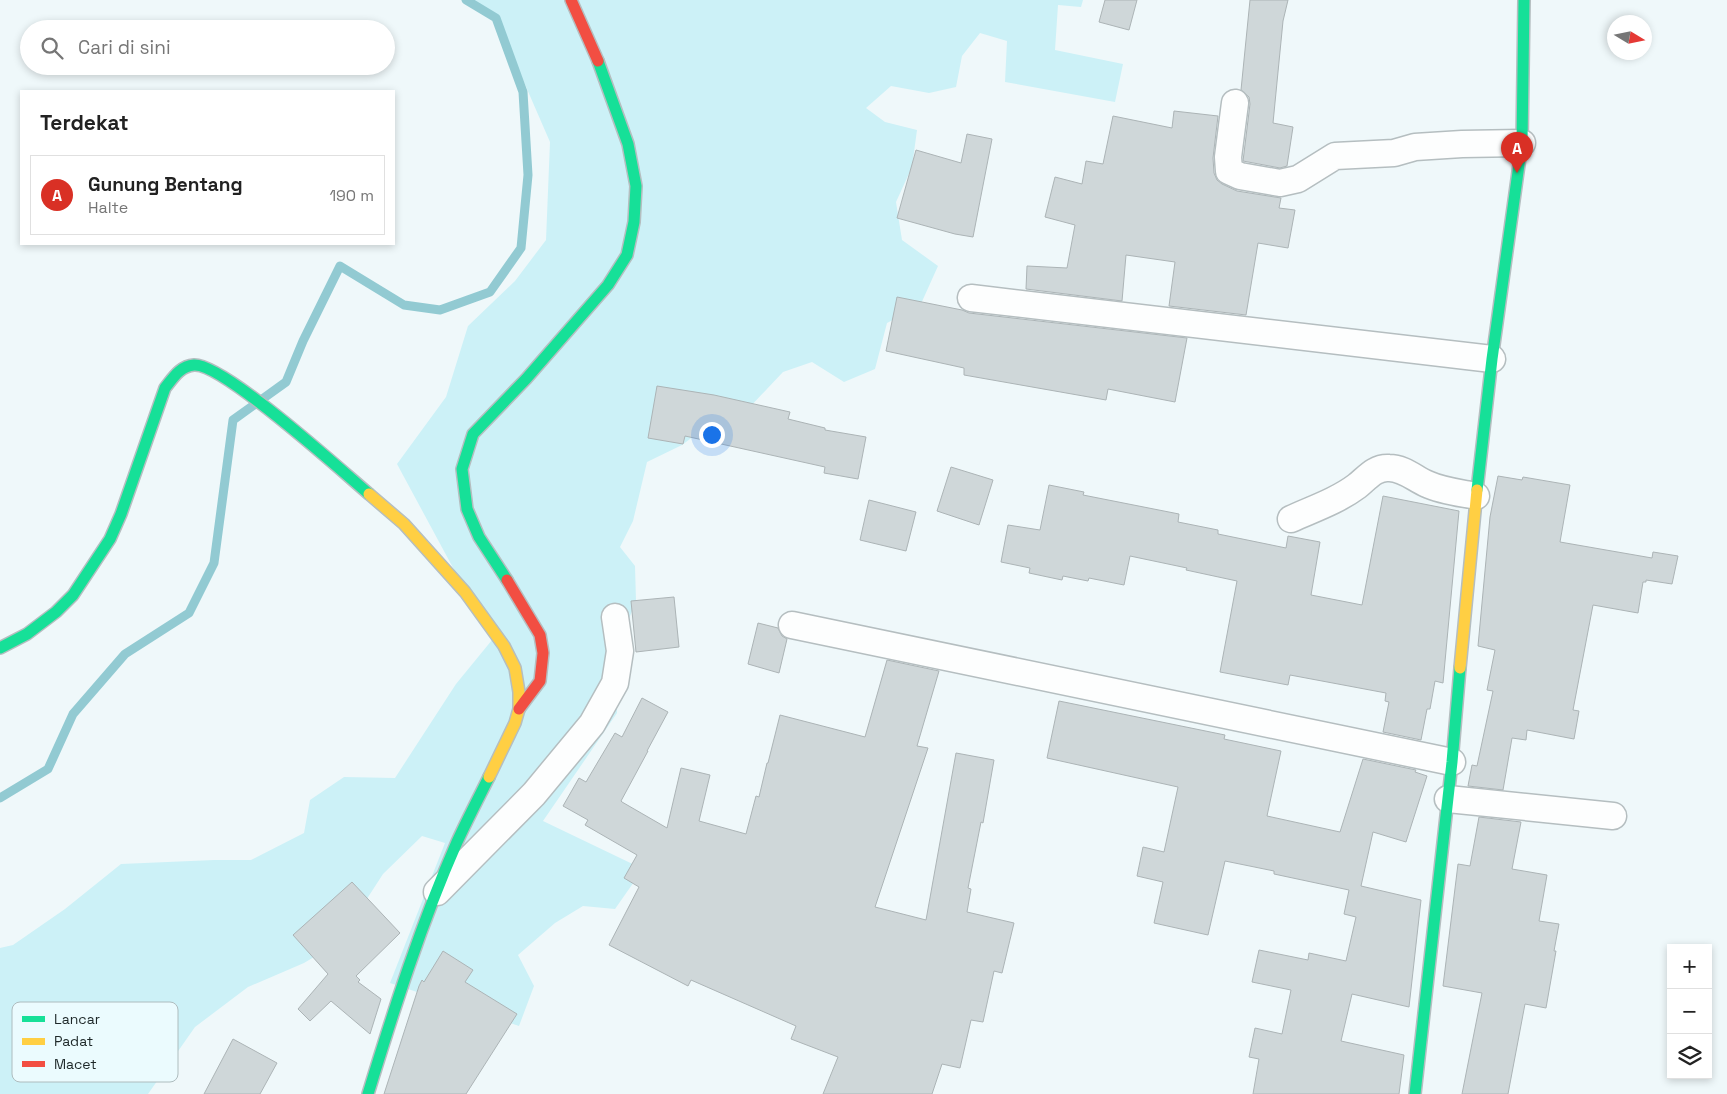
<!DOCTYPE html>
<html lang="id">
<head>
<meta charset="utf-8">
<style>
  :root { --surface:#fff; --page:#f6f6f6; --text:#222; --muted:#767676; --line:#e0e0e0; --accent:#d93025 }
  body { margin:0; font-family:"Space Grotesk",sans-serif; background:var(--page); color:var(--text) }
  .controls { position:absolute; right:15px; bottom:15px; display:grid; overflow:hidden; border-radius:0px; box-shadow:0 2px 8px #0003 }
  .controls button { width:45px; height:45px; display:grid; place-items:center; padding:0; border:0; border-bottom:1px solid var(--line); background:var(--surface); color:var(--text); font:25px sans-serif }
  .compass { position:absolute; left:1607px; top:15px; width:45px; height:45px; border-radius:50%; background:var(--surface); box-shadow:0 2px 8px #0003; rotate:100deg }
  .you { position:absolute; left:711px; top:434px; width:18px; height:18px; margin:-12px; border:4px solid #fff; border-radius:50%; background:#1a73e8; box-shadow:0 0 0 8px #1a73e833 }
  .badge { display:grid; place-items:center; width:32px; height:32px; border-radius:50%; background:var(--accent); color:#fff; font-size:16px; font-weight:700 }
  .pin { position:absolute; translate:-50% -41px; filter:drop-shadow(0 1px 2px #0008) }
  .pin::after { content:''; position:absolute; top:26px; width:18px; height:15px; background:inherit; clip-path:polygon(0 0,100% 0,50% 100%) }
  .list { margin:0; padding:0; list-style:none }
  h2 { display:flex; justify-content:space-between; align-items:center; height:65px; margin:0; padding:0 20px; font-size:21px }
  h2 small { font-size:16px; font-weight:400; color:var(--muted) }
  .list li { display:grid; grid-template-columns:32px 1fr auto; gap:15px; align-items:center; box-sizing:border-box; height:80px; margin:0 10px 10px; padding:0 10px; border:1px solid var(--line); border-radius:0px }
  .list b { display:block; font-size:19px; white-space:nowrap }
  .list p { margin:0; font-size:16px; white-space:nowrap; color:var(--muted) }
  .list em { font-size:16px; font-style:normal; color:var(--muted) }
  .icon { flex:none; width:28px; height:28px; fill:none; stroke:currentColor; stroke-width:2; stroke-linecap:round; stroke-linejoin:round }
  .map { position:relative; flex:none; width:1727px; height:1094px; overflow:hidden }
  .search { position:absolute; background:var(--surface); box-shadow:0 2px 8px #0003; left:20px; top:20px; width:375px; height:55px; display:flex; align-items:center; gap:12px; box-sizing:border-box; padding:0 18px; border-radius:28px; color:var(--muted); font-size:19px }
  .panel { position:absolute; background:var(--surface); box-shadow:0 2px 8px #0003; left:20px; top:90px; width:375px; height:155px; border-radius:0px }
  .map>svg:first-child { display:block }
</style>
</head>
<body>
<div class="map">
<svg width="1727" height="1094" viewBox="0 0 1727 1094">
  <rect width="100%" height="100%" fill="#eff8fa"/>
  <polygon fill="#ccf1f7" points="474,0 1083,0 1081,7 1058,5 1055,50 1123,64 1115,102 1005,82 1007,41 980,33 962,56 956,87 929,93 891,86 866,108 885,122 917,130 912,167 896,202 902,240 938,266 920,306 887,323 875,369 844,382 812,362 783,372 747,410 702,430 682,445 647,462 633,521 620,547 635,566 636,601 616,651 617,713 543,821 643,869 615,909 583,906 555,923 518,955 534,986 519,1026 390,983 445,843 422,836 383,874 339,942 304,963 248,987 195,1027 148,1094 0,1094 0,948 13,945 65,909 121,864 214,860 251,860 304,833 310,800 344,777 395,778 456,684 492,640 397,464 446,397 468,326 515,281 546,240 550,142 497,20"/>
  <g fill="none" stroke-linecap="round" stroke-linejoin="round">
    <polyline stroke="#92cad2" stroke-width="9" points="0,798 48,769 73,714 125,654 189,613 214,563 233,420 286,382 303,341 340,266 404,305 440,310 490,292 521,248 528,175 523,92 496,18 466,0"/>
  </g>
  <g fill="#cfd7d9" stroke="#acb4b6">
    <polygon points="1105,0 1137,0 1129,30 1099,22"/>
    <polygon points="1250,0 1288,0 1283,21 1273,123 1293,127 1287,166 1280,168 1243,161 1250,104 1249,97 1241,90"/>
    <polygon points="1174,111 1218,116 1213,158 1214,173 1217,180 1222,184 1237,191 1281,198 1279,208 1295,210 1288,248 1258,243 1246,315 1169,306 1175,262 1126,255 1122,301 1026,289 1027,266 1067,268 1075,225 1045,217 1055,177 1082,184 1086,161 1103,164 1113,116 1172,128"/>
    <polygon points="967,134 992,139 973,237 955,234 897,218 916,150 961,163"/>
    <polygon points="897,297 962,310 969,313 1187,338 1175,402 1108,389 1106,400 964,375 964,368 886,351"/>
    <polygon points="657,386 714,395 790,412 788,419 825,428 825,430 866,437 858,479 824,473 825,467 685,436 683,444 648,438"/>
    <polygon points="951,467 993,480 979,525 937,511"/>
    <polygon points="1498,476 1522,480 1523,477 1570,485 1560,542 1652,558 1653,552 1678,556 1672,584 1646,580 1646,582 1643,582 1638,613 1593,605 1573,710 1579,711 1574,739 1527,730 1526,740 1512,738 1503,790 1468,786 1472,765 1477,766 1493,691 1487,690 1495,650 1478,646 1490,517"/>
    <polygon points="1049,485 1084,492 1083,495 1179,514 1178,522 1218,530 1218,534 1286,548 1288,536 1320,542 1311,595 1362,605 1383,496 1459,511 1443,683 1435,681 1430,709 1427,709 1421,740 1383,732 1389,702 1385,701 1386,693 1290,675 1288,685 1220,672 1237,581 1186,570 1187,568 1130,556 1124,585 1089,578 1088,581 1063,576 1062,580 1029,573 1030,568 1001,562 1008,525 1040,530"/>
    <polygon points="869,500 916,512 906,551 860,540"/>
    <polygon points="674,597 679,647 636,652 631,601"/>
    <polygon points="758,623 778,628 782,636 787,639 779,673 748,664"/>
    <polygon points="887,660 939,671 917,746 928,748 875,907 926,920 956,753 994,760 983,823 981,822 968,888 971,889 967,912 1014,923 1002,973 994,971 983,1022 971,1020 960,1068 942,1064 932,1094 823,1094 838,1057 791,1039 796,1026 691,980 688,986 609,945 639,887 624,878 637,855 585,825 588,820 563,806 579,778 586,782 615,733 622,737 642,698 668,712 647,751 648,751 621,801 622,802 667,828 681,768 710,775 699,821 746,834 756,796 759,797 767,763 768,763 780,715 865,737"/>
    <polygon points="1059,701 1225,735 1224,739 1281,751 1267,816 1340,832 1363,759 1416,770 1415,772 1427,776 1406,842 1373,832 1361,886 1421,900 1409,1007 1352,994 1341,1041 1404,1055 1399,1094 1253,1094 1259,1059 1249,1057 1255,1028 1282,1034 1291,990 1252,982 1259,950 1308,960 1309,953 1346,961 1356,917 1344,914 1349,890 1274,874 1274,871 1225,861 1208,935 1154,923 1163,882 1137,876 1143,847 1164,852 1178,787 1047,758"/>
    <polygon points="1479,817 1521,822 1512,869 1547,875 1539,921 1559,924 1554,951 1556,951 1546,1008 1525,1004 1508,1094 1462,1094 1482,993 1443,986 1458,864 1470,866"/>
    <polygon points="352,882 400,933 356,976 360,980 358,982 381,999 370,1034 331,1001 310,1021 298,1009 328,974 293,935"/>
    <polygon points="443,951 473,970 465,982 517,1014 466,1094 384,1094 419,986 422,980 424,982"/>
    <polygon points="233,1039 277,1063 260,1094 204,1094"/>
  </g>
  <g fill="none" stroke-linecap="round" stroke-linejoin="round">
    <defs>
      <g id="street">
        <polyline points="1235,103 1228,157 1229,171 1240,176 1280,183 1298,179 1335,156 1394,153 1415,147 1462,144 1522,143"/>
        <polyline points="971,298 1492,359"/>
        <path d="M1291,519C1313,509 1337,501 1357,486C1367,478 1375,467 1389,468C1404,468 1415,479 1427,484C1442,491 1461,493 1476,496"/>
        <polyline points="792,625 1452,762"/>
        <polyline points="1448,799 1613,816"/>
        <polyline points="437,892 534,794 592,724 615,683 620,651 615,617"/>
      </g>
      <g id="fast">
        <polyline points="1477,490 1492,359 1522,143 1524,0"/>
        <polyline points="507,580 479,537 467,509 462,469 473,434 526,379 608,285 627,255 634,222 636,186 628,144 598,61"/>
        <path d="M0,648L27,634L56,612L73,595L110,539L121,514L165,388C173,378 180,366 194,365C223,363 342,471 369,494"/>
        <path d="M368,1094C394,1009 421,924 457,842C467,820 478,799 489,777"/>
        <polyline points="1415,1094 1452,762 1460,668"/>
      </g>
      <g id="slow">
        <polyline points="369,494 404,524 465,592 504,646 515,668 519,692 519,709 515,723 489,777"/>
        <polyline points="1460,668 1477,490"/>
      </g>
      <g id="jam">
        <polyline points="571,0 598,61"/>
        <polyline points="507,580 540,635 543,653 540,681 519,709"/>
      </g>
    </defs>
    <use href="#street" stroke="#b5bec0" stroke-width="29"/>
    <use href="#fast" stroke="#b5bec0" stroke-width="14"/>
    <use href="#slow" stroke="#b5bec0" stroke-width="14"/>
    <use href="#jam" stroke="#b5bec0" stroke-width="14"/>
    <use href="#street" stroke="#fdfefe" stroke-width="26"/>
    <use href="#fast" stroke="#16e098" stroke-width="11"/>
    <use href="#slow" stroke="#ffcf43" stroke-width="11"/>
    <use href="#jam" stroke="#f24e42" stroke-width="11"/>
  </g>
  <rect x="12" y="1002" width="166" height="80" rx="8" fill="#ebfbfe" stroke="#aebcbe" stroke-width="1"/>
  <rect x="22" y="1016" width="23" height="6" fill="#16e098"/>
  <rect x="22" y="1038" width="23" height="7" fill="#ffcf43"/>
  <rect x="22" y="1061" width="23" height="6" fill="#f24e42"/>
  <g font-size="14" fill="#1e2829">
    <text x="54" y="1024">Lancar</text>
    <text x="54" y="1046">Padat</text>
    <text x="54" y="1069">Macet</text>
  </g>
</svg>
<div class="controls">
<button>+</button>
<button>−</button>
<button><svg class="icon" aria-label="layers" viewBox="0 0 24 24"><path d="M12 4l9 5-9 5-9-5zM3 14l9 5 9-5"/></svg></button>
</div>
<svg class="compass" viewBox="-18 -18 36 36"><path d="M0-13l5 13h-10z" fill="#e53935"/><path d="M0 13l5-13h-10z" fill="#767676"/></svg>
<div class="you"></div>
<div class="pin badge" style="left:1517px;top:173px">A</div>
<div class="search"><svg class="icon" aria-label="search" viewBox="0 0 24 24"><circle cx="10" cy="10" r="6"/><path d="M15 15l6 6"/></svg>Cari di sini</div>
<section class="panel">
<h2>Terdekat<small></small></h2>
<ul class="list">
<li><span class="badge">A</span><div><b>Gunung Bentang</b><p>Halte</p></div><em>190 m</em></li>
</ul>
</section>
</div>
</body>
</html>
